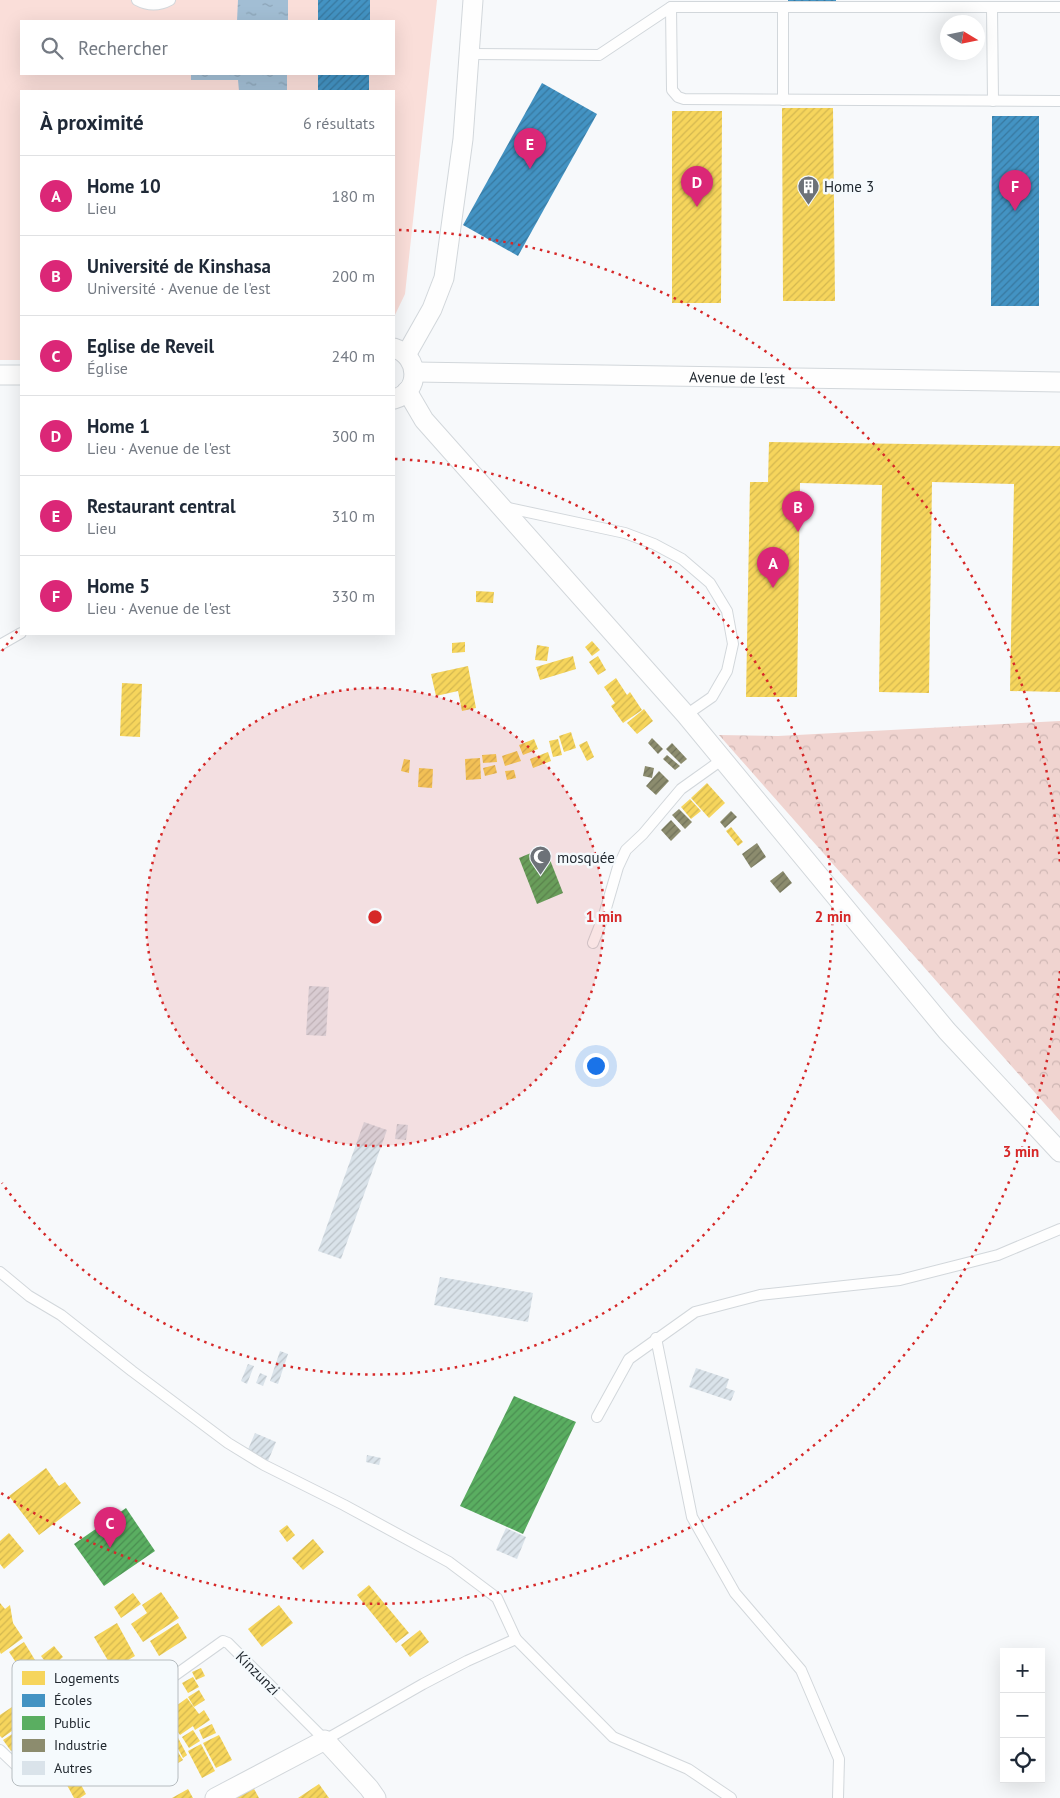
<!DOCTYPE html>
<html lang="fr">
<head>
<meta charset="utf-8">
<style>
  :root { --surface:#fff; --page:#f2f2f3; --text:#1f2937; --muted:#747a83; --line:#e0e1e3; --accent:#db2777 }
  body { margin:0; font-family:"PT Sans",sans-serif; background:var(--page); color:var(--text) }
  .controls { position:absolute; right:15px; bottom:15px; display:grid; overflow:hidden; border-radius:0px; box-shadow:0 5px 20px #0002 }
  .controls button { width:45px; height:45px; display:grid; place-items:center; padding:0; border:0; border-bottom:1px solid var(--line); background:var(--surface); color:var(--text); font:25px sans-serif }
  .compass { position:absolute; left:940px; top:15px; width:45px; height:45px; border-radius:50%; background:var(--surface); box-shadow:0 5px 20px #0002; rotate:100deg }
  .you { position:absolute; left:595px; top:1065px; width:18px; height:18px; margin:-12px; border:4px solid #fff; border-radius:50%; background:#1a73e8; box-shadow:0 0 0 8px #1a73e833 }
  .badge { display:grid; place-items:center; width:32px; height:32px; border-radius:50%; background:var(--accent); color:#fff; font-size:16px; font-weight:700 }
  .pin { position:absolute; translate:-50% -41px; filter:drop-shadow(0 1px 2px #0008) }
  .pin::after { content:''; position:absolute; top:26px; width:18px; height:15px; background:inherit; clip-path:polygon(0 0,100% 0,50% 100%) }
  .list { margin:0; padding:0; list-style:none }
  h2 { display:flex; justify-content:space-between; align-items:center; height:65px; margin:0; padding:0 20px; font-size:21px }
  h2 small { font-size:16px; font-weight:400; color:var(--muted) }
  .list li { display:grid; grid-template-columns:32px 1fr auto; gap:15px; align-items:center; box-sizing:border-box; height:80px; padding:0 20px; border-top:1px solid var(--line) }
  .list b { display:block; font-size:19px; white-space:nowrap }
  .list p { margin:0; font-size:16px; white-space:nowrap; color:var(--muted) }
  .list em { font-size:16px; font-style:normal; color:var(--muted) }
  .icon { flex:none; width:28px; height:28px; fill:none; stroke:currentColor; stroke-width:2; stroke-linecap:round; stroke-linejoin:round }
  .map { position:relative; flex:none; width:1060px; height:1798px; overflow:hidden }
  .search { position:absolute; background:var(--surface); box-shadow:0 5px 20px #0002; left:20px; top:20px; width:375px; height:55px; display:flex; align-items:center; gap:12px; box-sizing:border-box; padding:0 18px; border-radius:0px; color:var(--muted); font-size:19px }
  .panel { position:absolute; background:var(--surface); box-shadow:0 5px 20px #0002; left:20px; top:90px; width:375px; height:545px; border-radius:0px }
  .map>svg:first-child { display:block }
</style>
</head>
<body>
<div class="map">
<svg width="1060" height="1798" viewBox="0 0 1060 1798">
  <defs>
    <pattern id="forest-crowns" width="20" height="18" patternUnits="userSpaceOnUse" patternTransform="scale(1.25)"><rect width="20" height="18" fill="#f0d4d0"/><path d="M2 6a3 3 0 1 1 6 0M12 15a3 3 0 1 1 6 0" fill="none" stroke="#ceb6b3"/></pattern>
    <pattern id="water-ripples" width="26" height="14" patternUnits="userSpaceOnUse" patternTransform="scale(1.25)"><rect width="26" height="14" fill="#a2bed4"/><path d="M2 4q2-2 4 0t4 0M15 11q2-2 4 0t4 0" fill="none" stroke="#8ba3b6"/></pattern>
    <pattern id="homes-hatch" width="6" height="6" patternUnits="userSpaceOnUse" patternTransform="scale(1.25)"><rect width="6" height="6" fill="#f6d55c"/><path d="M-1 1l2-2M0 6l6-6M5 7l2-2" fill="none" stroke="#d3b750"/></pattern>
    <pattern id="schools-hatch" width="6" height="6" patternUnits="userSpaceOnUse" patternTransform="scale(1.25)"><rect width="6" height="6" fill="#4393c3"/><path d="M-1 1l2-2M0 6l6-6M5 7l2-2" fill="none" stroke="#38789f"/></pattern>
    <pattern id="public-hatch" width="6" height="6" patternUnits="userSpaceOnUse" patternTransform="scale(1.25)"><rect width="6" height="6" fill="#5aae61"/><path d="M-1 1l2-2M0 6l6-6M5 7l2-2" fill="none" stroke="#4a8e51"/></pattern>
    <pattern id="industry-hatch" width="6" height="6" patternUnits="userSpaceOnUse" patternTransform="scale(1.25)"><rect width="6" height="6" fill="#8c8c6e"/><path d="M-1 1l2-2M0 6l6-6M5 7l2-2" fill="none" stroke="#72735b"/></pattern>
    <pattern id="building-hatch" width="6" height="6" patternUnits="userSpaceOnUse" patternTransform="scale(1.25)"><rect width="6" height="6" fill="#dae3ea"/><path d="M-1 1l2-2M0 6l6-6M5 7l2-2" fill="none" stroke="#bbc3c9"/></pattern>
  </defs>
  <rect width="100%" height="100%" fill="#f7f9fb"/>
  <path fill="#faded9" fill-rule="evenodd" d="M0,0H437L405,294L394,317V91H21V360H0ZM21,21H394V74H21Z"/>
  <polygon fill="url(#forest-crowns)" points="1060,721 1060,1121 719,735 778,736"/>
  <g fill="url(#water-ripples)">
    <polygon points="238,0 288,0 288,21 237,21"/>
    <polygon points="191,74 287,74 287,91 239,91 238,80 191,80"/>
  </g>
  <g fill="url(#homes-hatch)">
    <polygon points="782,108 833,108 835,301 783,301"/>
    <polygon points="672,111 722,111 721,303 672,303"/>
    <polygon points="769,442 1060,446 1060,692 1010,691 1014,484 932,482 929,693 879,692 882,485 800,483 797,697 746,697 750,482 768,482"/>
    <polygon points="476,591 494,592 493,603 476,602"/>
    <polygon points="592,641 600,650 592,656 585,647"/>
    <polygon points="465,642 465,652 452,653 452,643"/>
    <polygon points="537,645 549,647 547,661 535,660"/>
    <polygon points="573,656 576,669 540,680 536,667"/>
    <polygon points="598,656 606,670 598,675 589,662"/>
    <polygon points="468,666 476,708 462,711 458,691 436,696 431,674"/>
    <polygon points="616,678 627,695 630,692 642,710 623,723 611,706 615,703 604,687"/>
    <polygon points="122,683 142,684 140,737 120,736"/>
    <polygon points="644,709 653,721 637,734 627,723"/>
    <polygon points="571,732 576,748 564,752 559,736"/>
    <polygon points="534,739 538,749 523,755 519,745"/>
    <polygon points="558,739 562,755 553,757 549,741"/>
    <polygon points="587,741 594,757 587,761 579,745"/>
    <polygon points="517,751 521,761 505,766 502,756"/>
    <polygon points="548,752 551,761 533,768 530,759"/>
    <polygon points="496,754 497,762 483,763 482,755"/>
    <polygon points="480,758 481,779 466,780 465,759"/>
    <polygon points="404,759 410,760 409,773 401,771"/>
    <polygon points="495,765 497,773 485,776 483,768"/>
    <polygon points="419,768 433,769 432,788 418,787"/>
    <polygon points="514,770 516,778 507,780 505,771"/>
    <polygon points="707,783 725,803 709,818 691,798"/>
    <polygon points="690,799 701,811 691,819 681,807"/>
    <polygon points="731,827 743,842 738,846 726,831"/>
    <polygon points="46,1468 59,1486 65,1482 81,1503 39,1535 9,1496"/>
    <polygon points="287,1525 295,1535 287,1542 279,1531"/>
    <polygon points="9,1533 24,1551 4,1569 0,1564 0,1541"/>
    <polygon points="313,1539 324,1552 303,1570 292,1558"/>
    <polygon points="369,1585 409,1633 396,1643 357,1595"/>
    <polygon points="161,1592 179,1618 143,1642 131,1624 147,1613 142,1605"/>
    <polygon points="133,1593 141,1604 121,1618 114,1607"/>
    <polygon points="0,1603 5,1609 10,1605 13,1623 23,1638 1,1654 0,1652"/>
    <polygon points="279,1605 293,1623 262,1647 248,1629"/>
    <polygon points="117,1623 135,1656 113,1669 94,1637"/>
    <polygon points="178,1623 187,1638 159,1656 150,1641"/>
    <polygon points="420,1630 429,1642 410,1657 401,1645"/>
    <polygon points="24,1642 35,1660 21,1670 9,1652"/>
    <polygon points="54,1646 63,1657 50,1668 41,1656"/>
    <polygon points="201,1668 205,1676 196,1680 192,1672"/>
    <polygon points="193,1677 199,1687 188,1693 182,1683"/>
    <polygon points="199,1690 205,1700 194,1707 188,1697"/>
    <polygon points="187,1698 199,1714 204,1710 210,1720 195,1730 193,1726 180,1735 165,1714"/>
    <polygon points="18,1703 29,1719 2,1738 0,1736 0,1715"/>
    <polygon points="35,1719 42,1730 11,1751 3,1740"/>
    <polygon points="212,1724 216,1733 203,1739 199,1730"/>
    <polygon points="193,1730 200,1741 189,1748 182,1737"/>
    <polygon points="165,1732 183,1760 153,1779 135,1752"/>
    <polygon points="175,1732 187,1755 183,1758 170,1734"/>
    <polygon points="219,1735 232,1760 216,1768 203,1743"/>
    <polygon points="201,1744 215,1771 202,1778 188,1751"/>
    <polygon points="66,1757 86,1794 80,1798 74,1798 55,1763"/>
    <polygon points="319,1784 329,1798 298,1798"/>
    <polygon points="253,1787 259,1798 235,1798"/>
    <polygon points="188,1789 193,1798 172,1798"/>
  </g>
  <g fill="url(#schools-hatch)">
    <rect x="318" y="0" width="52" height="21"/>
    <rect x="788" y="0" width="48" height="3"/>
    <rect x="318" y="74" width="51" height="17"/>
    <polygon points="542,83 597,114 518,256 463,225"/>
    <polygon points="992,116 1039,116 1039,306 991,306"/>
  </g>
  <g fill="url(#public-hatch)">
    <polygon points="545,847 563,893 537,904 519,858"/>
    <polygon points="514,1396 576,1422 523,1534 460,1506"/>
    <polygon points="126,1508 155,1551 104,1586 74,1544"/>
  </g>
  <g fill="url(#industry-hatch)">
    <polygon points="652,738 663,749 658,754 648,743"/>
    <polygon points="672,743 687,759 681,764 666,749"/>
    <polygon points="667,755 680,766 675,770 663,759"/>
    <polygon points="645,766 654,768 652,778 643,776"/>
    <polygon points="659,771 669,781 656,795 646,786"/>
    <polygon points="679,809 692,822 685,829 672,815"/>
    <polygon points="731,811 737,817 725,828 720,822"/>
    <polygon points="671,820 681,831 671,841 661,830"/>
    <polygon points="757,843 766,857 751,868 742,854"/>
    <polygon points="783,871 792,883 780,893 770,881"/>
  </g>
  <g fill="url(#building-hatch)">
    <polygon points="309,986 329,987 326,1036 306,1035"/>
    <polygon points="364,1122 387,1130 341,1259 318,1251"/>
    <polygon points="397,1124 408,1125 406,1140 395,1139"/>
    <polygon points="440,1277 533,1293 528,1322 434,1305"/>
    <polygon points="280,1351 288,1354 278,1384 270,1381"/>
    <polygon points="248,1364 254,1366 247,1384 241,1381"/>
    <polygon points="696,1368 729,1379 726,1388 735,1391 731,1401 689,1387"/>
    <polygon points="260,1373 267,1376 263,1386 256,1383"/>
    <polygon points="255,1433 276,1442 268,1461 247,1452"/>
    <polygon points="367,1455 381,1458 379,1465 366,1462"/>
    <polygon points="506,1528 526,1537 517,1559 496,1550"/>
  </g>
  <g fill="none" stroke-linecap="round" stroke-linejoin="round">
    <defs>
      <g id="service">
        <path d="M137,0C148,6 159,6 170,0"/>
        <polyline points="671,7 672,90 678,97 684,99 1060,101"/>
        <polyline points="992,7 993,101"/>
        <polyline points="470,54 599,55 671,7 1060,7"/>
        <polyline points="783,100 783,8"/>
        <polyline points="504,507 625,533 654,544 682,559 710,583 727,611 733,644 727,671 712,697 686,715"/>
        <polyline points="0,645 21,633"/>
        <polyline points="593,943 604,915 618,867 626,850 643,834 681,789 723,759"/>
        <polyline points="0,1272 29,1296 61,1315 132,1371 228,1443 264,1465 344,1505 449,1562 497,1598 516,1639 467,1661 423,1684 325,1740 228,1643 223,1641 38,1773 24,1773 0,1750"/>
        <polyline points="656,1338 692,1517 735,1593 801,1670 839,1759 838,1798"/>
        <polyline points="597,1417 629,1359 695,1312 760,1295 900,1280 998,1255 1060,1229"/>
        <polyline points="516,1639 613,1737 688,1769 731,1798"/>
      </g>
      <g id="minor">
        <path d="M394,348C420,356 421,392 394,399"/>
        <polyline points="406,355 432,309 444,278 463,139 473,0"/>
        <path id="s1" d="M415,372L1060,382"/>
        <polyline points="0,375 21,375"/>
        <polyline points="407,391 424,420 686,715 947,1031 1060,1152"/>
        <polyline points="215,1798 325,1740 369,1788 376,1798"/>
      </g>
    </defs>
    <use href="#service" stroke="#d2d7db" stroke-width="12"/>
    <use href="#minor" stroke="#d2d7db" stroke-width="21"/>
    <use href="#service" stroke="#fefefe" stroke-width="10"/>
    <use href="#minor" stroke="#fefefe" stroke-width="19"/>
  </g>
  <circle cx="375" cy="917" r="229" fill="#d62828" fill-opacity=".12"/>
  <g fill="none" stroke="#d62828" stroke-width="2.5" stroke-dasharray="2.5 5">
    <circle cx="375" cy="917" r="229"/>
    <path d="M2 651A458 458 0 0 1 19 629M395 459A458 458 0 1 1 2 1183"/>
    <path d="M1060 971A687 687 0 0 1 1 1493M399 230A687 687 0 0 1 1060 863"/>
  </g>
  <defs>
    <symbol id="building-pin" viewBox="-11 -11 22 30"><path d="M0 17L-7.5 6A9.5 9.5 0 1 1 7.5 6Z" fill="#6d7278" stroke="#f5fafd"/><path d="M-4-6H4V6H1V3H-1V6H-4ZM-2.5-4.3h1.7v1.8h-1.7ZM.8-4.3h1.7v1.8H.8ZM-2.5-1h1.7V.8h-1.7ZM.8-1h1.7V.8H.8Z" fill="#fff"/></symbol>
    <symbol id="mosque-pin" viewBox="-11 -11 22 30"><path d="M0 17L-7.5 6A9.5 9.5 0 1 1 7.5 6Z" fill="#6d7278" stroke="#f5fafd"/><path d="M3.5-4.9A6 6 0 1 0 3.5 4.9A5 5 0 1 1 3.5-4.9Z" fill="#fff"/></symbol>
  </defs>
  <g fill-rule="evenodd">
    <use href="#building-pin" x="796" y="174" width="25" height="34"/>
    <use href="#mosque-pin" x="528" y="844" width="25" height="34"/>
  </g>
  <g text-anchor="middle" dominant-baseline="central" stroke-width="5" stroke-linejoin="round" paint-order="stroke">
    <g font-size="15" fill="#232a31" stroke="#f5fafd" text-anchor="start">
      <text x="824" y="186">Home 3</text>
      <text x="557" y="857">mosquée</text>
    </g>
    <g font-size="15" fill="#232a31" stroke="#f5fafd">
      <text stroke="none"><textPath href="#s1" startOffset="322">Avenue de l'est</textPath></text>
      <text transform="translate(258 1673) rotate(45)">Kinzunzi</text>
    </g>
  </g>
  <rect x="12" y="1660" width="166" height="126" rx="8" fill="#f5fafd" stroke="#b6bcc0" stroke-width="1"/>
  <rect x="22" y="1671" width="23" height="14" fill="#f6d55c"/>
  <rect x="22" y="1694" width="23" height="13" fill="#4393c3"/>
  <rect x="22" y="1716" width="23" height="14" fill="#5aae61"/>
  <rect x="22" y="1739" width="23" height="13" fill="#8c8c6e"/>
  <rect x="22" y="1761" width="23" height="14" fill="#dae3ea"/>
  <g font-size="14" fill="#232a31">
    <text x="54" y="1683">Logements</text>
    <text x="54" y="1705">Écoles</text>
    <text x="54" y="1728">Public</text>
    <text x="54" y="1750">Industrie</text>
    <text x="54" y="1773">Autres</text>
  </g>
  <circle cx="375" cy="917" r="8" fill="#d62828" stroke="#f5fafd" stroke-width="2.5"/>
  <g font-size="15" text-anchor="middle" font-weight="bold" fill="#d62828" stroke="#f5fafd" stroke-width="5" stroke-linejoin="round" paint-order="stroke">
    <text x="604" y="922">1 min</text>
    <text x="833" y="922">2 min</text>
    <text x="1021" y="1157">3 min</text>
  </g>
</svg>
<div class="controls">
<button>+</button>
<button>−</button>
<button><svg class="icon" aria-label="locate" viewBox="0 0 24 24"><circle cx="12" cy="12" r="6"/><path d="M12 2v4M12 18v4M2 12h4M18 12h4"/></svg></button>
</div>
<svg class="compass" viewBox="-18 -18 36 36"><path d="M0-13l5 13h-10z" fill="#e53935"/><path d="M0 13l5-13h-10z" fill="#747a83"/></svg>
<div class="you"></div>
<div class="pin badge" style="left:773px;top:588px">A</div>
<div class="pin badge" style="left:798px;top:532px">B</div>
<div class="pin badge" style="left:110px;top:1548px">C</div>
<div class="pin badge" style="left:697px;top:207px">D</div>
<div class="pin badge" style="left:530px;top:169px">E</div>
<div class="pin badge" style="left:1015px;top:211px">F</div>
<div class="search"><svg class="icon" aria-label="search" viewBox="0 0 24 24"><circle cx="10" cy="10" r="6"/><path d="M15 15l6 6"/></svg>Rechercher</div>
<section class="panel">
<h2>À proximité<small>6 résultats</small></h2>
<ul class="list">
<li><span class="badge">A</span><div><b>Home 10</b><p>Lieu</p></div><em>180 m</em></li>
<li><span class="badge">B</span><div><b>Université de Kinshasa</b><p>Université · Avenue de l'est</p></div><em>200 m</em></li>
<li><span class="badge">C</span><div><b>Eglise de Reveil</b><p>Église</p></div><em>240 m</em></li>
<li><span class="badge">D</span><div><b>Home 1</b><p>Lieu · Avenue de l'est</p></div><em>300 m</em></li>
<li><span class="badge">E</span><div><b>Restaurant central</b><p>Lieu</p></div><em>310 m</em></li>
<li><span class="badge">F</span><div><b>Home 5</b><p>Lieu · Avenue de l'est</p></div><em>330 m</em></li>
</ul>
</section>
</div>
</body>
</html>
